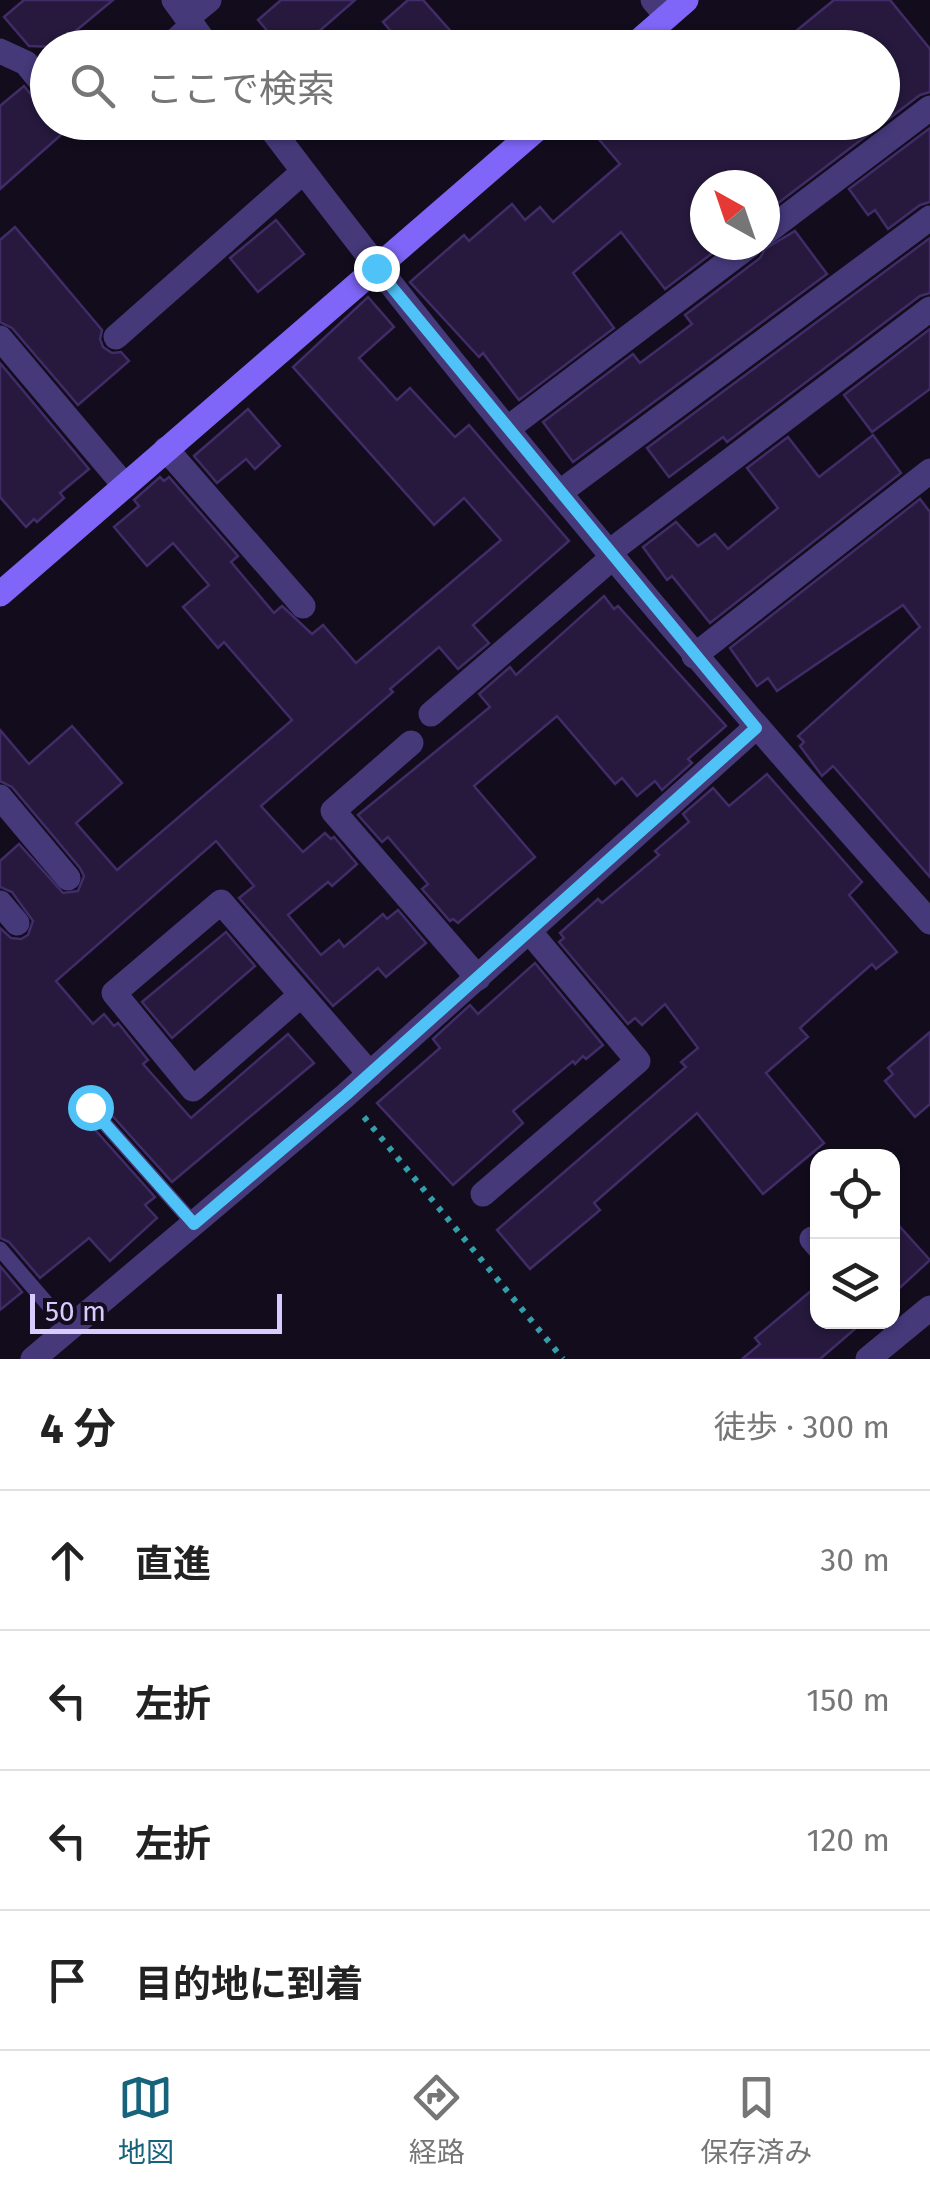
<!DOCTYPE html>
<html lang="ja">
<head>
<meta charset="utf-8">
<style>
  :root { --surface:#fff; --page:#f2f2f2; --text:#222; --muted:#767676; --line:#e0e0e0; --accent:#17637c }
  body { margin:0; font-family:"Fira Sans","Noto Sans JP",sans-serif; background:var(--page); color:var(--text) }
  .controls { position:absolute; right:30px; bottom:30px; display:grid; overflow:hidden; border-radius:20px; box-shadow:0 2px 8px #0004 }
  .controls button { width:90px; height:90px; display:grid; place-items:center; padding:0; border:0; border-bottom:2px solid var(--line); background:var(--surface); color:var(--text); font:50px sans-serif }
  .compass { position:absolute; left:690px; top:170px; width:90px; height:90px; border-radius:50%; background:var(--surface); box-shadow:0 2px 8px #0004; rotate:320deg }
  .scale { position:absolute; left:30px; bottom:25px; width:252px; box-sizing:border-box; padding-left:10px; border:5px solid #d8cbfd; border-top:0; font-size:28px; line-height:35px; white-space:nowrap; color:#d8cbfd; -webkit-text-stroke:8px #120c1d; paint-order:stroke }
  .stop { position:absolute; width:30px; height:30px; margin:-22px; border:8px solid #4fc3f7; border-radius:50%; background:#fff }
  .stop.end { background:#4fc3f7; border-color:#fff; box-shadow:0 2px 10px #0008 }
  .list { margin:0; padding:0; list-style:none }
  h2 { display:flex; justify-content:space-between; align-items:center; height:130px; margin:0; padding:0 40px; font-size:42px }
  h2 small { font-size:32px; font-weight:400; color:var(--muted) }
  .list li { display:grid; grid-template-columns:65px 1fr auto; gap:30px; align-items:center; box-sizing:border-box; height:140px; padding:0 40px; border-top:2px solid var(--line) }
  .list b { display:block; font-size:38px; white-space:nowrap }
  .list em { font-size:32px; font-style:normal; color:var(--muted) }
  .icon { flex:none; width:55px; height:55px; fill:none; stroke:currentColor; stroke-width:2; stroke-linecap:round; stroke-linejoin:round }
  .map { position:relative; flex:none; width:930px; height:1359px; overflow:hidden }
  .search { position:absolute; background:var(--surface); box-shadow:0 2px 8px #0004; left:30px; right:30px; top:30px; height:110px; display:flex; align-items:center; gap:25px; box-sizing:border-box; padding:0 35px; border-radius:55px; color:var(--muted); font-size:38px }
  .sheet { height:690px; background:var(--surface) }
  nav { display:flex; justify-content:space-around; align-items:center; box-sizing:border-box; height:140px; border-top:2px solid var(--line); background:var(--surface); font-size:28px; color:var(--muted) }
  nav a { display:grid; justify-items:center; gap:5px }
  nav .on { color:var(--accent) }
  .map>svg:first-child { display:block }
</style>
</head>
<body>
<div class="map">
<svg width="930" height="1359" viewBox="0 0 930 1359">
  <rect width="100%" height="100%" fill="#120c1d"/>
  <g fill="#26193d" stroke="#412c68" stroke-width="2.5">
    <polygon points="24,0 113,0 72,34 83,48 29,46 4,17"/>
    <polygon points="281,0 355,0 300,48 282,48 258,20"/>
    <polygon points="408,0 423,0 454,35 439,48 405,48 383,22"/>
    <polygon points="834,0 890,0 930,49 930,92 920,95 765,213 765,185 705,185 705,245 723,245 665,289 621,232 573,273 614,328 519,400 483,353 479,357 410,282 464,235 469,241 512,204 525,220 540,207 553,222 620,164 584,122 882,122 882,48 809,48 796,31"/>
    <polygon points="24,86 36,101 48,106 48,122 55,122 63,133 0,189 0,106"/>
    <polygon points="930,128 930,202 920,205 888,229 875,210 868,215 849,189"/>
    <polygon points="276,220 304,254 258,292 230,258"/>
    <polygon points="15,227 102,330 100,339 103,347 112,353 121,352 129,361 78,405 12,328 0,322 0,240"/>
    <polygon points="795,231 827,274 573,462 543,422 633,354 640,363 692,324 685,315 760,258 765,249"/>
    <polygon points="930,238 930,293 920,296 727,442 723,437 669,477 647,448"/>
    <polygon points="368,297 394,327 359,358 397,400 410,388 455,437 469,425 569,541 473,625 489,643 458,669 439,647 390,689 393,692 261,806 303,852 325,833 331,839 334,837 357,864 332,886 328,882 288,915 321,955 339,940 344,947 383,914 387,919 398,910 426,943 386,977 378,968 333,1006 239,898 254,886 216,841 56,981 93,1024 104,1014 114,1026 118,1023 148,1060 143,1064 191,1118 288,1034 314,1063 172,1182 98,1100 93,1096 83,1098 79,1104 81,1114 155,1197 145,1205 157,1218 110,1261 89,1238 40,1278 9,1242 0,1238 0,928 11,938 21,939 28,935 33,921 12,892 0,887 0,861 19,844 63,893 78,891 84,876 80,868 12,787 0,781 0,730 29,764 72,726 122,783 76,823 117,870 292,720 224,642 218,648 183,607 209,585 173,543 147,566 114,527 139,506 134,500 160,477 164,481 169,477 238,556 231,562 274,613 282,606 312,634 323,625 356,663 501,540 464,498 434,525 293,367"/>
    <polygon points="930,329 930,389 872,432 844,395"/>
    <polygon points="0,363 89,469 60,493 64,498 37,522 34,519 26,527 0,497"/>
    <polygon points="248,409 280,446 255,469 246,459 217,483 194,456"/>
    <polygon points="873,435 901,473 710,623 672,576 667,580 643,547 676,522 698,546 715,534 728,549 778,508 747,468 788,437 819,477"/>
    <polygon points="920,499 930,512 930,877 833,766 822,776 800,746 804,742 798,736 920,627 903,605 777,691 768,678 757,686 730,648"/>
    <polygon points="604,596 614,609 618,606 726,726 688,759 692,763 662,790 655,781 637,796 622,778 615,784 557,716 474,786 535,857 458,923 453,919 450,921 422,889 428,884 388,837 382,842 358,815 490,707 479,694 510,667 516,675"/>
    <polygon points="767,774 862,882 849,895 897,952 876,969 872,964 831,1000 800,1028 808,1037 766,1073 824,1143 763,1194 697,1113 594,1203 600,1210 530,1269 497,1230 686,1067 681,1062 698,1048 665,1004 642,1025 635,1018 628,1024 559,942 564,938 560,933 598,899 602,903 659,855 655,851 689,822 683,814 713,788 729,806"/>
    <polygon points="226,932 255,966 172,1038 142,1002"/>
    <polygon points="535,963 603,1045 586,1059 583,1056 575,1064 573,1061 513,1111 523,1123 453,1185 377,1103 440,1048 433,1039 470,1005 478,1014"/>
    <polygon points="930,1032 930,1104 915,1117 885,1081 893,1074 888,1068"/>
    <polygon points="892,1218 930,1260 892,1295"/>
    <polygon points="0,1266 22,1292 0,1310"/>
    <polygon points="818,1285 818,1322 863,1322 820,1359 742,1359 760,1344 755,1338"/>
  </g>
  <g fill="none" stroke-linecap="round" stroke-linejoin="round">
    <polyline stroke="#329fa9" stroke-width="6" stroke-dasharray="5 8" stroke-linecap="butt" points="364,1117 563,1359"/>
    <g stroke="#45397a" stroke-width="15">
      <polyline points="90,1107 194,1224"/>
      <polyline points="0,1249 69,1329"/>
    </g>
    <g stroke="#45397a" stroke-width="25">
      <polyline points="174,0 209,48"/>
      <polyline points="653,0 667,16"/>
      <polyline points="187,18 209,0"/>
      <polyline points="167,48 192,26"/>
      <polyline points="0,51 26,63 48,90"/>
      <polyline points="74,122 78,122"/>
      <path d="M266,122C475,399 698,664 930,922"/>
      <polyline points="765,233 930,108"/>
      <polyline points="116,337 303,172"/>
      <polyline points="0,338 125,486"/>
      <polyline points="507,429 750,245"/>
      <polyline points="166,449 303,606"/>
      <polyline points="559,493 930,218"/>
      <polyline points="608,553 930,309"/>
      <polyline points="694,656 930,471"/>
      <polyline points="431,714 612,558"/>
      <polyline points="411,743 333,811 478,978"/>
      <polyline points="0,797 68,878"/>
      <polyline points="0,903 17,923"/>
      <polyline points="301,995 193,1089 114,993 221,902 370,1074"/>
      <polyline points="483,1194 638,1061 529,931"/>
      <polyline points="812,1239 818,1246"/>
      <polyline points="33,1359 346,1095 755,728"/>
      <polyline points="868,1359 930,1308"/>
    </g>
    <g stroke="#7f66f8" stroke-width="25">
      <polyline points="631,48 686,0"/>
      <polyline points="0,594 545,122"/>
    </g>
  </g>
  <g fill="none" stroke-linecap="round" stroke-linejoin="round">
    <polyline stroke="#4fc3f7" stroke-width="12" points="90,1107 194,1224 346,1095 756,728 376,268"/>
  </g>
</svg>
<div class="controls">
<button><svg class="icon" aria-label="locate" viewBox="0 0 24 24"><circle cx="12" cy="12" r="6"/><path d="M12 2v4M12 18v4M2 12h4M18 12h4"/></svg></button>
<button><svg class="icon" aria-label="layers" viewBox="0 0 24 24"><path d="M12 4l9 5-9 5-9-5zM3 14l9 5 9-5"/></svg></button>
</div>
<svg class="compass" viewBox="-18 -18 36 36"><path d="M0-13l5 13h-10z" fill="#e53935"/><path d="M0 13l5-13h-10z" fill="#767676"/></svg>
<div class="scale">50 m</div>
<div class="stop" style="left:90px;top:1107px"></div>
<div class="stop end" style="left:376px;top:268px"></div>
<div class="search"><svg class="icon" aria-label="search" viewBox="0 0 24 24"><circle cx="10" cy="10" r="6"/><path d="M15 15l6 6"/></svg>ここで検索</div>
</div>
<section class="sheet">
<h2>4 分<small>徒歩 · 300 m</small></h2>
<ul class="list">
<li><svg class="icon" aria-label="ahead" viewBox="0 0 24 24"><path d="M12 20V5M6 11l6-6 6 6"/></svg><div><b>直進</b></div><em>30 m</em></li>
<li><svg class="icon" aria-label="left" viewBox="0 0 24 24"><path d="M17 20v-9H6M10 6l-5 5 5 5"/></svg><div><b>左折</b></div><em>150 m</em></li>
<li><svg class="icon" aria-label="left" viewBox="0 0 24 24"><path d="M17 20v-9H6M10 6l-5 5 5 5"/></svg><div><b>左折</b></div><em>120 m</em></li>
<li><svg class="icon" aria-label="arrive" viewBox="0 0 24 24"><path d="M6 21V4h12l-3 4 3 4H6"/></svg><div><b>目的地に到着</b></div></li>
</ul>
</section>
<nav>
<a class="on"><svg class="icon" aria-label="map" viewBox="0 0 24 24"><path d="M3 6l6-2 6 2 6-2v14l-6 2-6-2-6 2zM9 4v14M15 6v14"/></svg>地図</a>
<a><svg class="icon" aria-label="directions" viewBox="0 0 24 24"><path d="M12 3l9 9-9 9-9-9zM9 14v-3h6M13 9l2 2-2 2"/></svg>経路</a>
<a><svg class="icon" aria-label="saved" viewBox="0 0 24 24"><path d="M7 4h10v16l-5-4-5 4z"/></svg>保存済み</a>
</nav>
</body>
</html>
